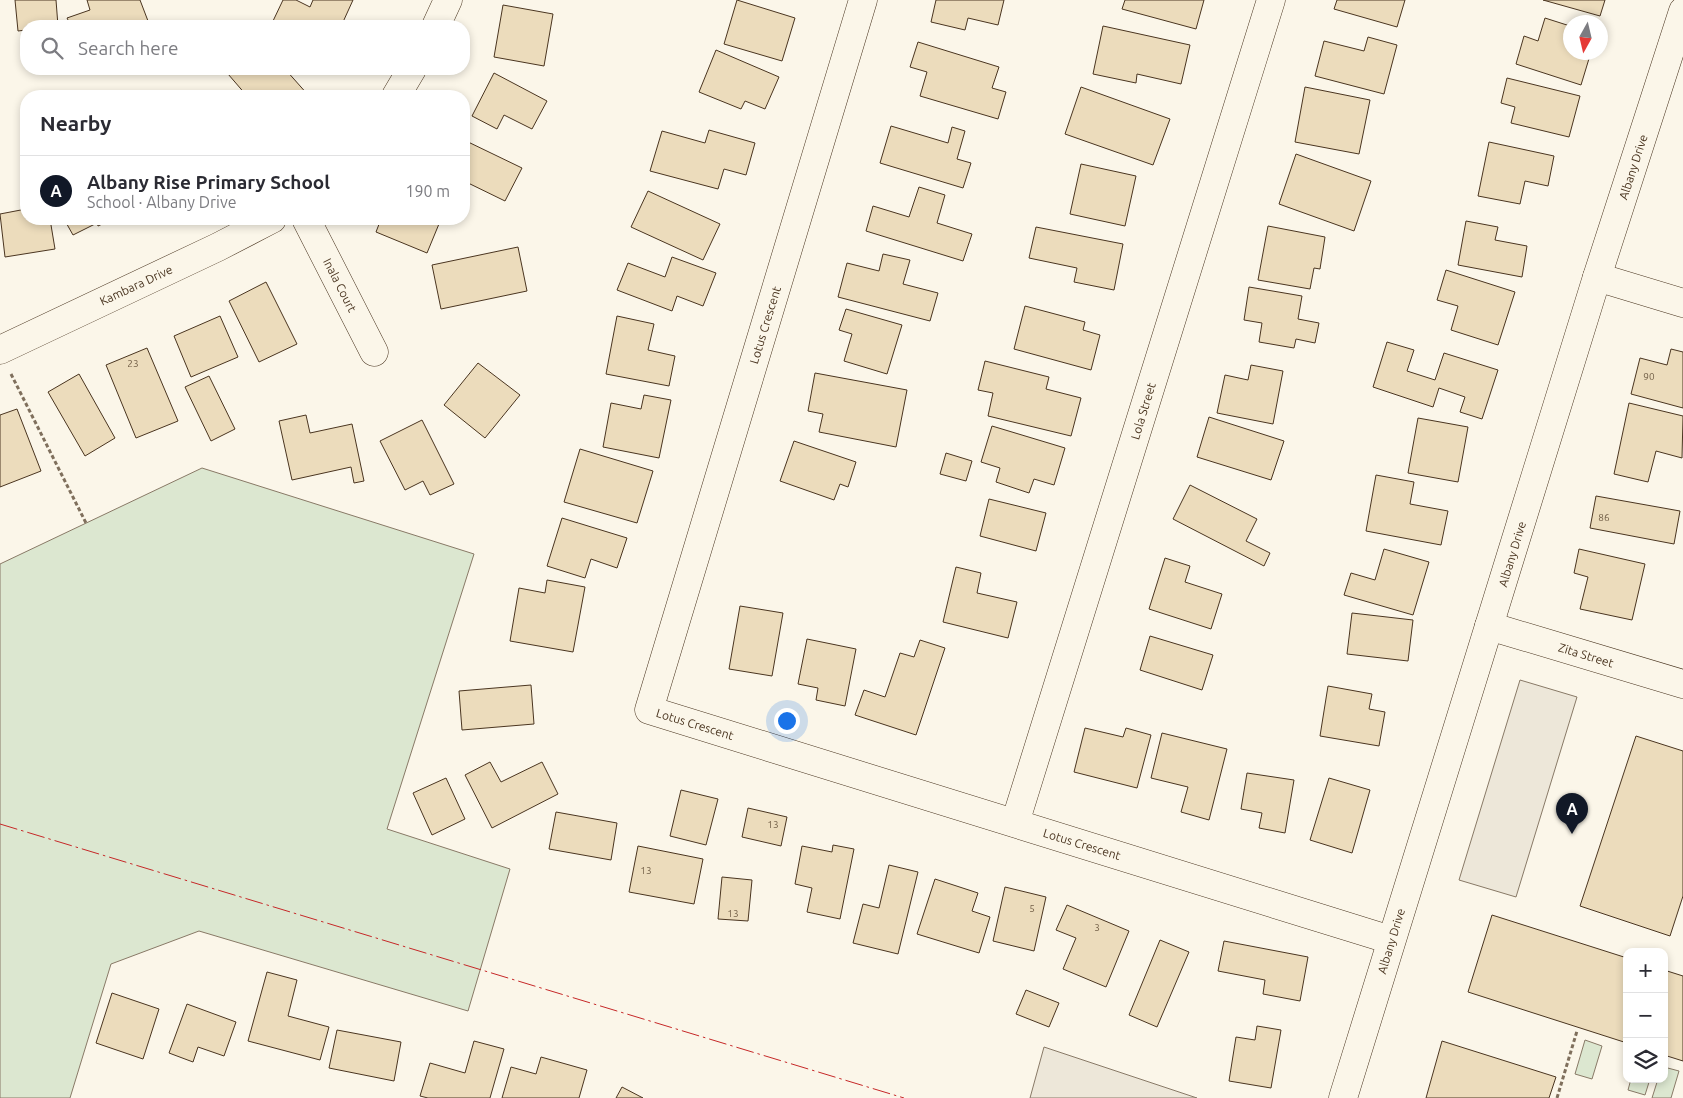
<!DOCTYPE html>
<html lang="en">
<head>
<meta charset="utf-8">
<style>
  :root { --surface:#fff; --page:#f7f7f7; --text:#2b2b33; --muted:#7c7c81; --line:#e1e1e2; --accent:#111827 }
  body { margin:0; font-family:Ubuntu,sans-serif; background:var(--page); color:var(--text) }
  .controls { position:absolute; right:15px; bottom:15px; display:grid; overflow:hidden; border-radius:10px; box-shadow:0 2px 8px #0003 }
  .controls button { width:45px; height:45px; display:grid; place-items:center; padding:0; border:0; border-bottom:1px solid var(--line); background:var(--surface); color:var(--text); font:25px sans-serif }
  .compass { position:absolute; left:1563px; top:15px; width:45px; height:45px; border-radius:50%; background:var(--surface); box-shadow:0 2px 8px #0003; rotate:188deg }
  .you { position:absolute; left:786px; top:720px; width:18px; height:18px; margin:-12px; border:4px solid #fff; border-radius:50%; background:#1a73e8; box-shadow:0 0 0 8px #1a73e833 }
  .badge { display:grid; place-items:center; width:32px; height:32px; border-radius:50%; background:var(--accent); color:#fff; font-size:16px; font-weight:700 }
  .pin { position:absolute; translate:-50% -41px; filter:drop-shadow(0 1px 2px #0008) }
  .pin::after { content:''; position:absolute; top:26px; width:18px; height:15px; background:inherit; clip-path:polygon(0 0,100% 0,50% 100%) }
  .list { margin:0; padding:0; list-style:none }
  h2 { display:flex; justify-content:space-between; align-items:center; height:65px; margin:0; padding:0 20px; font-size:21px }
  h2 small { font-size:16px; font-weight:400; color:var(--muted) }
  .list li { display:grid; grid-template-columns:32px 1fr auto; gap:15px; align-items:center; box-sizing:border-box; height:70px; padding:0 20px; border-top:1px solid var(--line) }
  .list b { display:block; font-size:19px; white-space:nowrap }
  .list p { margin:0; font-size:16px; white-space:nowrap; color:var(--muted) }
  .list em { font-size:16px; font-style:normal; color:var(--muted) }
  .icon { flex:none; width:28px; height:28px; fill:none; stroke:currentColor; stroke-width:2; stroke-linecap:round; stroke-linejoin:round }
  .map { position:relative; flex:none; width:1683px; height:1098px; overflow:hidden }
  .search { position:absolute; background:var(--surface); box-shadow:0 2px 8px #0003; left:20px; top:20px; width:450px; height:55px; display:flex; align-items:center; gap:12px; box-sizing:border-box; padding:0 18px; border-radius:20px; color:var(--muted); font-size:19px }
  .panel { position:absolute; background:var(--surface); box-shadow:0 2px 8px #0003; left:20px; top:90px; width:450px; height:135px; border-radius:20px }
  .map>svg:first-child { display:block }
</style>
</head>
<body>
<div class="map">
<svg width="1683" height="1098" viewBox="0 0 1683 1098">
  <rect width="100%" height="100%" fill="#fbf6e9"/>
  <g fill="#dce7d0" stroke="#887966">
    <polygon points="202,468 474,554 387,829 510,869 468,1011 199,931 111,964 70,1098 0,1098 0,564"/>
    <polygon points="1585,1040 1602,1046 1592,1079 1575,1074"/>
    <polygon points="1664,1067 1679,1071 1671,1098 1652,1098 1658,1079 1664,1079"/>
    <polygon points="1631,1079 1650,1079 1645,1095 1628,1090"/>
  </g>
  <g fill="#ede7d9" stroke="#887966">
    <polygon points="1520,680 1577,697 1516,897 1459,880"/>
    <polygon points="1044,1047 1197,1098 1030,1098"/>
  </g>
  <g fill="#ecdcbc" stroke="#4a3520">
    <polygon points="15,0 56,0 58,26 26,26 26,30 18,31"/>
    <polygon points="87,0 140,0 148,21 135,26 71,26 67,18 90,10"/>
    <polygon points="283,0 296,0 310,7 313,0 353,0 343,22 352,26 284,26 273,21"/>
    <polygon points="737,0 795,18 782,61 724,44"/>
    <polygon points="936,0 1004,0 998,25 968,18 965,30 931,22"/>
    <polygon points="1125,0 1204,0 1196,29 1122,9"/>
    <polygon points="1337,0 1405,0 1397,27 1334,9"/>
    <polygon points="1543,0 1605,0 1600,16"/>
    <polygon points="503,5 553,14 544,66 494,57"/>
    <polygon points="1545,18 1570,26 1570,52 1591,52 1581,85 1516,64 1524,36 1538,41"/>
    <polygon points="1103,26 1190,45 1181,84 1137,74 1136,83 1093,74"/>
    <polygon points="1368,37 1397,45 1384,94 1315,76 1324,41 1364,51"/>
    <polygon points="918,42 999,67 992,88 1006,92 998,119 920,96 927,72 910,67"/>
    <polygon points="716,50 779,77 765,109 745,101 741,109 699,92"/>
    <polygon points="233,69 285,69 309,96 247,96 228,74"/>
    <polygon points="494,73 547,101 532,129 504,115 497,129 472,116"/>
    <polygon points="1507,78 1580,96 1569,137 1511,123 1515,107 1501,103"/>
    <polygon points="1081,87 1170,119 1153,165 1065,134"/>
    <polygon points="1305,87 1370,100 1359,154 1295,142"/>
    <polygon points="891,126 948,143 952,127 965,131 957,159 971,163 963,188 880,163"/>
    <polygon points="709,130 755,143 746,175 724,169 718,189 650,171 662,131 705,143"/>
    <polygon points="464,140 522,168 505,201 464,181"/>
    <polygon points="1489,142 1554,156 1548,186 1525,181 1520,204 1478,196"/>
    <polygon points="1296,154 1371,181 1354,231 1279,204"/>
    <polygon points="1081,164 1136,176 1125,226 1070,214"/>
    <polygon points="919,187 945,195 937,223 972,234 963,261 866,231 873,206 909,217"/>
    <polygon points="648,191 720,224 703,260 631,227"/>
    <polygon points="26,209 26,219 50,219 55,249 5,257 0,214"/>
    <polygon points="64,219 113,219 98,226 97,223 73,235"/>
    <polygon points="381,219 441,219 427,253 376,232"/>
    <polygon points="1466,221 1498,227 1495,240 1527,246 1522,277 1458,265"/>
    <polygon points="1268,226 1325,237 1320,269 1314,268 1310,289 1258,280"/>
    <polygon points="1036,227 1123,244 1114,290 1074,282 1077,268 1029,258"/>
    <polygon points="518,247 527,291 441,309 432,265"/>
    <polygon points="883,254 910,260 903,284 938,293 930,321 838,297 847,263 879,271"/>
    <polygon points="672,257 716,273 703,306 677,296 672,311 617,290 628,263 665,277"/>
    <polygon points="1446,270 1515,292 1498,345 1451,330 1458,306 1437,300"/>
    <polygon points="266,282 297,344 259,362 229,301"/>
    <polygon points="1249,287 1302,296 1298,319 1319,323 1315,343 1296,339 1294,348 1259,342 1262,323 1244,320"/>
    <polygon points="1025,306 1085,322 1083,330 1100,335 1091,370 1014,349"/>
    <polygon points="846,309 902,325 887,374 844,361 852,334 839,330"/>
    <polygon points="220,316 238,357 191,377 174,336"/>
    <polygon points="617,316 654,324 648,350 675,356 669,386 606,374"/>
    <polygon points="1387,342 1414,350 1407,371 1435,380 1444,353 1498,370 1482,419 1460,412 1465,397 1439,388 1433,407 1373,387"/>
    <polygon points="147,348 178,421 136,438 106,365"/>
    <polygon points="1671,349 1683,352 1683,408 1631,394 1640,358 1667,365"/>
    <polygon points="985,361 1049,377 1046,389 1081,398 1071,436 988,416 993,393 978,390"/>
    <polygon points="478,363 520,395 485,438 444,405"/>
    <polygon points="1251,365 1283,371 1273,424 1217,413 1225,375 1248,380"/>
    <polygon points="815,373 907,390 896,447 819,432 823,414 808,411"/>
    <polygon points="79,374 115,438 85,456 48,392"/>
    <polygon points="209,376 235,429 211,441 185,387"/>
    <polygon points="644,395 671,400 659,458 603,447 611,403 641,409"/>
    <polygon points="1629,403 1683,416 1682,458 1656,451 1648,482 1614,474"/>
    <polygon points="17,409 41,471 0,487 0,415"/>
    <polygon points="306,415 310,433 352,424 364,481 354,483 351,467 292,480 279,421"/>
    <polygon points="1209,417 1284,441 1271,480 1197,457"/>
    <polygon points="1418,418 1468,427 1458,482 1408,473"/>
    <polygon points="422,420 454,484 430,495 423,481 405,490 380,441"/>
    <polygon points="992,426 1065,448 1054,485 1034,479 1029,493 996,482 1000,468 981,462"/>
    <polygon points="794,441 856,462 848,487 840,484 834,500 780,481"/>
    <polygon points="580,449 653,471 637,523 564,502"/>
    <polygon points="946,453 972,461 966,481 940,474"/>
    <polygon points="1376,475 1414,482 1410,504 1448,511 1441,545 1366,531"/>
    <polygon points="1190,485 1257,519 1246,541 1270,553 1264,566 1173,519"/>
    <polygon points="1596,496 1680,511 1674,544 1590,528"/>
    <polygon points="989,499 1046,513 1036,551 980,536"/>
    <polygon points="562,518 627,538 617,568 591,559 585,578 547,566"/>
    <polygon points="1384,549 1429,562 1413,615 1344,595 1351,573 1375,580"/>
    <polygon points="1579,549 1645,564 1632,620 1580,609 1588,577 1574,573"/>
    <polygon points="1165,558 1190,566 1185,582 1222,594 1211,629 1149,609"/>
    <polygon points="956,567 981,573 977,593 1017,602 1008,638 943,622"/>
    <polygon points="547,580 585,587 573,652 510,641 519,588 545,593"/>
    <polygon points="740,606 783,613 772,676 729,669"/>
    <polygon points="1352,613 1413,620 1408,661 1347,654"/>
    <polygon points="1150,636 1213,655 1202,690 1140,670"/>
    <polygon points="807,639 856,649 845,706 816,700 818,688 798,684"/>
    <polygon points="920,640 945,648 916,735 855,715 864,690 885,697 900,653 914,657"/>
    <polygon points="531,685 534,724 462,730 459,691"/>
    <polygon points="1328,686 1372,694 1369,709 1385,712 1379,746 1320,736"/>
    <polygon points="1085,728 1123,737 1126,728 1151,735 1137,788 1074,772"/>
    <polygon points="1162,733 1227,749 1209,820 1181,812 1188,787 1151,778"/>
    <polygon points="1636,736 1683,751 1683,896 1670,936 1580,906"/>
    <polygon points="490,762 501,782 542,762 558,794 492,828 465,775"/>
    <polygon points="1247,773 1294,780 1285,833 1259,828 1262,813 1241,809"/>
    <polygon points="446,778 465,819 432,835 413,793"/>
    <polygon points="1329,778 1370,790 1352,853 1310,840"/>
    <polygon points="681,790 718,799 706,845 670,836"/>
    <polygon points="748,808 787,817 781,846 742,837"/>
    <polygon points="556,812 617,823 611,860 549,849"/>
    <polygon points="833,845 854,849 840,919 807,912 812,888 795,884 802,846 832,852"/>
    <polygon points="638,846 703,859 694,904 629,892"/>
    <polygon points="889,865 918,872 898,954 853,943 863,904 879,908"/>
    <polygon points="722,877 752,880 748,921 718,919"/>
    <polygon points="935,879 978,893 972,911 990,917 979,953 917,934"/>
    <polygon points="1005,887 1046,897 1034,951 993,941"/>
    <polygon points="1067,905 1129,931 1106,987 1063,969 1076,938 1056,930"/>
    <polygon points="1492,915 1627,958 1627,1043 1468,992"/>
    <polygon points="1160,940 1189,952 1157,1027 1129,1015"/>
    <polygon points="1224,941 1308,957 1300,1001 1263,994 1265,980 1218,971"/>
    <polygon points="1664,970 1683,976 1683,1061 1664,1055"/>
    <polygon points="267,972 297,980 288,1016 329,1027 320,1060 248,1041"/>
    <polygon points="1026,990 1059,1003 1049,1027 1016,1014"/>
    <polygon points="112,993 159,1009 143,1059 96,1043"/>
    <polygon points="187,1004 236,1022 224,1056 198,1047 193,1062 169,1053"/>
    <polygon points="1257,1026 1281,1030 1271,1088 1229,1081 1236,1037 1255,1040"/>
    <polygon points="337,1030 401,1042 394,1081 329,1068"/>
    <polygon points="474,1041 504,1049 490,1098 428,1098 420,1096 430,1063 465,1073"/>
    <polygon points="1442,1041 1556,1077 1549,1098 1426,1098"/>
    <polygon points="541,1057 587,1070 579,1098 502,1098 511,1067 536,1074"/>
    <polygon points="622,1087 643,1098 616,1098"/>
  </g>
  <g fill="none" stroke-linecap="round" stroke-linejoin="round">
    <defs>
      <g id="minor">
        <polyline points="863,0 649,710 1391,940"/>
        <polyline points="436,26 448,0"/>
        <polyline points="396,96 412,69"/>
        <polyline points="306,219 374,352"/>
        <polyline points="1597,277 1683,303"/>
        <polyline points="0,350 218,247 272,219"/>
        <polyline points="1489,626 1683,684"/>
        <polyline points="1015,823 1271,0"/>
        <polyline points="1343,1098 1597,277 1683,11"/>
      </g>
    </defs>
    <use href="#minor" stroke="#4a3520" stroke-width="29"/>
    <g stroke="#7f6f5c" stroke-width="3" stroke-dasharray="4 2.5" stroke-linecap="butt">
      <polyline points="11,374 86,523"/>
      <polyline points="1557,1098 1577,1031"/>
    </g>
    <use href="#minor" stroke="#fbf6e9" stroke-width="28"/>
    <polyline stroke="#c62828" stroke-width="1" stroke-dasharray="18 4 2.5 4" stroke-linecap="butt" points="0,824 904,1098"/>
  </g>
  <g text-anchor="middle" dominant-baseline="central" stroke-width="4" stroke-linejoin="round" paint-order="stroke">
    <g font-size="10" fill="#725f47">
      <text x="133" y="363">23</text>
      <text x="1649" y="376">90</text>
      <text x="1604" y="517">86</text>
      <text x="773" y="824">13</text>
      <text x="646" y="870">13</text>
      <text x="1032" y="908">5</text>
      <text x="733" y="913">13</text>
      <text x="1097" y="927">3</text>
    </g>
    <g font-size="12" fill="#4a3520" stroke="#fbf6e9">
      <text transform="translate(1633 167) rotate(-72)">Albany Drive</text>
      <text transform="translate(136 285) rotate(-25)">Kambara Drive</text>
      <text transform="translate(340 285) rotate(63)">Inala Court</text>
      <text transform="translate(765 325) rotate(-73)">Lotus Crescent</text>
      <text transform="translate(1143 411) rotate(-73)">Lola Street</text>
      <text transform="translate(1512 554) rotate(-73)">Albany Drive</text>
      <text transform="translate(1586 655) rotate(17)">Zita Street</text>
      <text transform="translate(695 724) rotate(17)">Lotus Crescent</text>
      <text transform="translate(1082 844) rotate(17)">Lotus Crescent</text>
      <text transform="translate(1391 941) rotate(-73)">Albany Drive</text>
    </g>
  </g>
</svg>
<div class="controls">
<button>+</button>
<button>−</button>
<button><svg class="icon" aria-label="layers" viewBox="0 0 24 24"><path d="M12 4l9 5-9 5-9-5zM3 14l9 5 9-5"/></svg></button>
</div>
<svg class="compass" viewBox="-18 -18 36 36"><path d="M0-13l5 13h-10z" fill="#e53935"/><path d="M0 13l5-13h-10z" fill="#7c7c81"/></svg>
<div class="you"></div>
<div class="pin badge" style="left:1572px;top:834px">A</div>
<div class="search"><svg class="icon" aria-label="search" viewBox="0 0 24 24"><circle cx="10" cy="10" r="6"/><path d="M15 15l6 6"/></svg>Search here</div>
<section class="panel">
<h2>Nearby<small></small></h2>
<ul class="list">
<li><span class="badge">A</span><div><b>Albany Rise Primary School</b><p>School · Albany Drive</p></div><em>190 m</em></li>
</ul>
</section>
</div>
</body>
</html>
